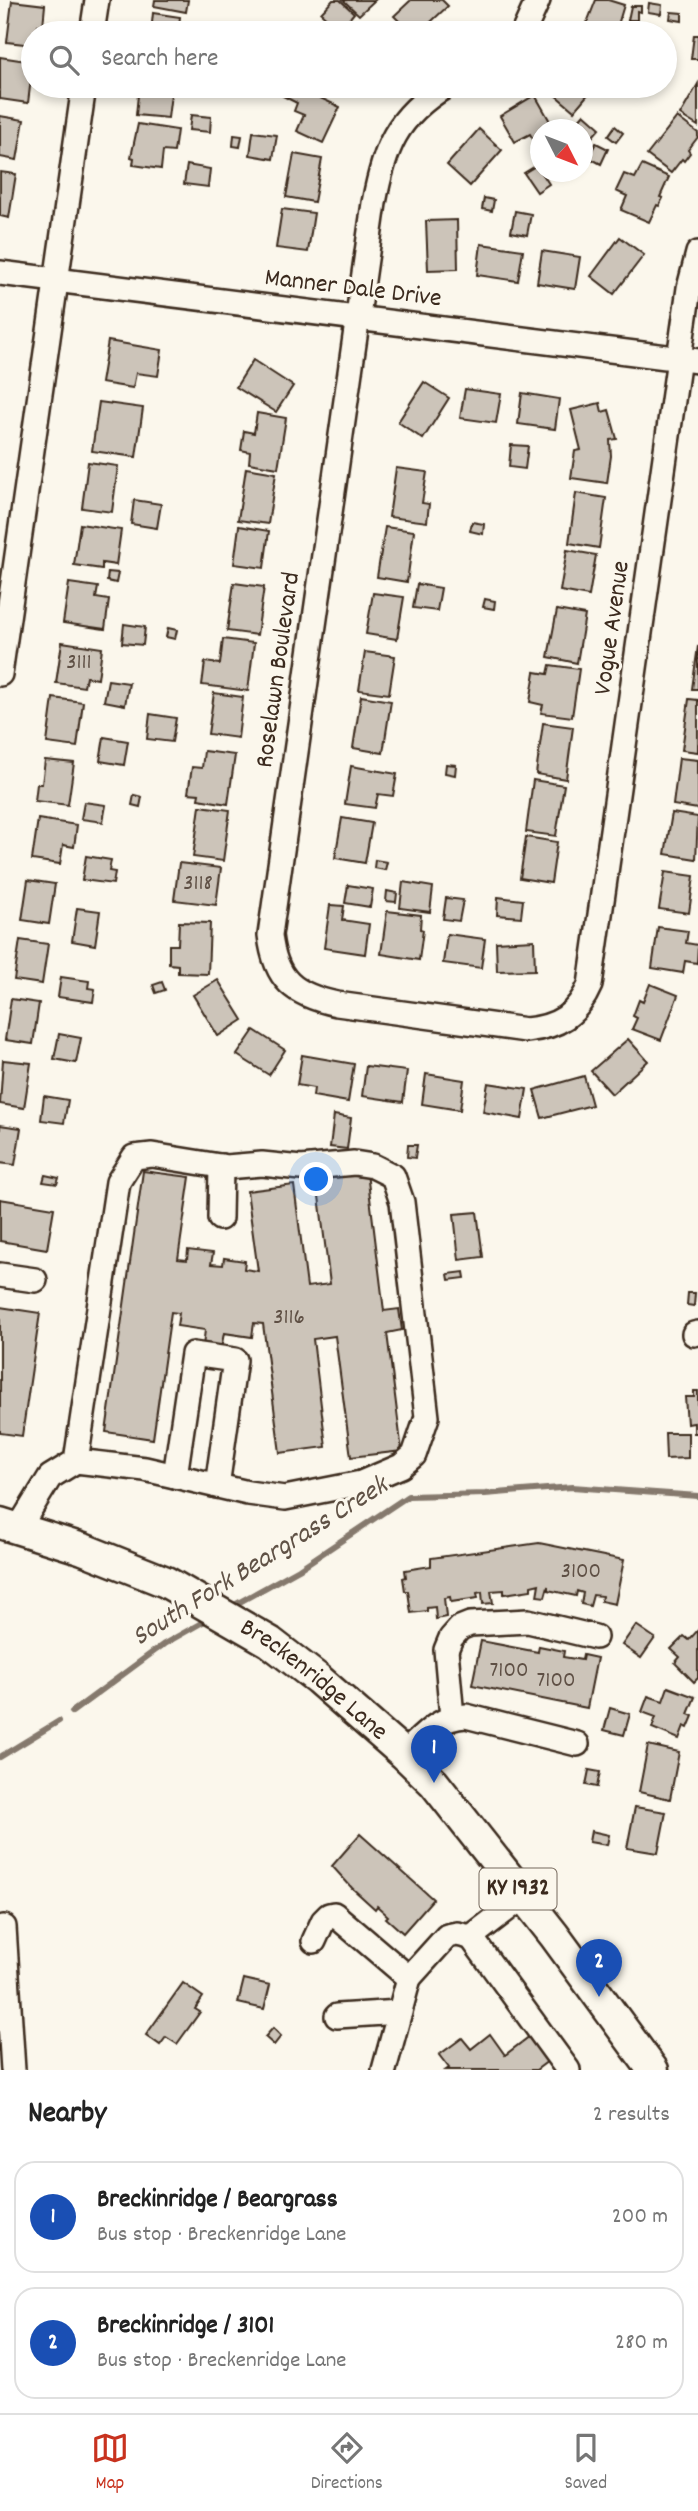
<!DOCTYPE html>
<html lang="en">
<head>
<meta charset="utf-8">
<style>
  :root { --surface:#fff; --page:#f6f6f6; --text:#222; --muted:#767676; --line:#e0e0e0; --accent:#c8321e }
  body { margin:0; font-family:Dekko,sans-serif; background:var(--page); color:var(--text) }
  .compass { position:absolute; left:530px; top:119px; width:63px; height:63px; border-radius:50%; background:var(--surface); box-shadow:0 4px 10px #0003; rotate:132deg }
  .you { position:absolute; left:317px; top:1180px; width:24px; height:24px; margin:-18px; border:5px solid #fff; border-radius:50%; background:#1a73e8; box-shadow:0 0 0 10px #1a73e833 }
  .badge { display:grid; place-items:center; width:46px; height:46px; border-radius:50%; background:var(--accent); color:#fff; font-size:23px; font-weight:700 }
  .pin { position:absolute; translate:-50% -58px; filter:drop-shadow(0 2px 4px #0008) }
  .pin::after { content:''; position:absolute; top:37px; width:24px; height:21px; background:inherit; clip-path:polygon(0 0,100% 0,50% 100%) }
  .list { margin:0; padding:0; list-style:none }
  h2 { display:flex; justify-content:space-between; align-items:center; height:91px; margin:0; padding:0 28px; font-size:30px }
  h2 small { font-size:23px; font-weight:400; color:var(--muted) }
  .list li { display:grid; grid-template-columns:46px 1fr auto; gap:21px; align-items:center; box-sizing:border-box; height:112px; margin:0 14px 14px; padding:0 14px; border:2px solid var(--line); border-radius:21px }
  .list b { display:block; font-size:26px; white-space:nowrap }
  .list p { margin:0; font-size:23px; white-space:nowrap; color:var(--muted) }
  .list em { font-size:23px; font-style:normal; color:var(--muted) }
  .icon { flex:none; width:38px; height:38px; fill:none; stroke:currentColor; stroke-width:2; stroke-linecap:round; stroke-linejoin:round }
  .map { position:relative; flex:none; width:698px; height:2070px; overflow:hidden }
  .search { position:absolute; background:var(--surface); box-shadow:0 4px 10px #0003; left:21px; right:21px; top:21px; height:77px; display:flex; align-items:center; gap:18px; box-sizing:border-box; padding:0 24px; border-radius:38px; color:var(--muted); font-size:26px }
  .sheet { height:343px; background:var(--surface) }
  nav { display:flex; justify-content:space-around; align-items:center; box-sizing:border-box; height:98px; border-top:2px solid var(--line); background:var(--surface); font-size:19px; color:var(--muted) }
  nav a { display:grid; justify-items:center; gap:4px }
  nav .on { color:var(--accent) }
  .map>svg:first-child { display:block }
</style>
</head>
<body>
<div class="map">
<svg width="698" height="2070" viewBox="0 0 698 2070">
  <rect width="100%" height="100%" fill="#fbf7ec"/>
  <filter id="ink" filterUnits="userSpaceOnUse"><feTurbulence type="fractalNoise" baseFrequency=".0143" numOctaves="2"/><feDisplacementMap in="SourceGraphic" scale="14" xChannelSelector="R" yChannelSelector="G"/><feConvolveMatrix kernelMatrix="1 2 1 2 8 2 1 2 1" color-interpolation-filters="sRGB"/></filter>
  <g filter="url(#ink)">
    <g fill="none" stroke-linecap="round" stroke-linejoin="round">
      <g stroke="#85796d" stroke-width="6">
        <polyline points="229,1608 299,1569 408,1496 485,1494 572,1487 698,1496"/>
        <polyline points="72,1712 164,1644 210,1618"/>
        <polyline points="0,1757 59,1721"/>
      </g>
    </g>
    <g fill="#ccc4b9" stroke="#3b2a1e" stroke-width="2">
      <polygon points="155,0 188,0 186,12 154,6"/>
      <polygon points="333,0 340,0 354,13 340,30 321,13"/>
      <polygon points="343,0 375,0 359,15"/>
      <polygon points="411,0 442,0 448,6 419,33 411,33 394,16"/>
      <polygon points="596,0 608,0 624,5 618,25 625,27 626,33 583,33"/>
      <polygon points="12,1 45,5 43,26 38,25 37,33 33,33 33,45 7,42"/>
      <polygon points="649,3 662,5 661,14 648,12"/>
      <polygon points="631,6 641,6 641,12 637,11 637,20 628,20"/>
      <polygon points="671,12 682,13 682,21 670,19"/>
      <polygon points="153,13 180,17 178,33 151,33"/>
      <polygon points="694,35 698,35 698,59 691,59"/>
      <polygon points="0,57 33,62 28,103 0,99"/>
      <polygon points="698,84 698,126 680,115"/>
      <polygon points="143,86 172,86 168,118 136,115 138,95 142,95"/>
      <polygon points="282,86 305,86 303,90 340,107 323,143 297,131 304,115 294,111 297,103 283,96 287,88"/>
      <polygon points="551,86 595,86 574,111 548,89"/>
      <polygon points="535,95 555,130 540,130 540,142 536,144 530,134 515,142 500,116"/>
      <polygon points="584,114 600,128 585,145 582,142 582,130 570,130"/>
      <polygon points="191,115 211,117 210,132 189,130"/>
      <polygon points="0,116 24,120 17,160 0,157"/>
      <polygon points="677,117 698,133 698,137 688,150 690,153 684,161 682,159 671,173 647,155"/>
      <polygon points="138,124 177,130 174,152 163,151 161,169 133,165 134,158 131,157"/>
      <polygon points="615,126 623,133 616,142 608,136"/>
      <polygon points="479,129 502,150 470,186 447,165"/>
      <polygon points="253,132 277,135 273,159 250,155"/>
      <polygon points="234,135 242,136 240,147 233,146"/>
      <polygon points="596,143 608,149 601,164 588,157"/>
      <polygon points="294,154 322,159 314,202 286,197"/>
      <polygon points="187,165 210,169 208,187 184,184"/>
      <polygon points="537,165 549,184 537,192 524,173"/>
      <polygon points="642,165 669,177 660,197 663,198 659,206 657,205 649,222 621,210 627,196 616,191 624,174 635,178"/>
      <polygon points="0,172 16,174 9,218 0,216"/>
      <polygon points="484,198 494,200 492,211 482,209"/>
      <polygon points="282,209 314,213 308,252 276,248"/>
      <polygon points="515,211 531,214 527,235 511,232"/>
      <polygon points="457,220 458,269 428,270 426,221"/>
      <polygon points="620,237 644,255 614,294 591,276"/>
      <polygon points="481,244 523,250 518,281 477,275"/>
      <polygon points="542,251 580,257 575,289 537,283"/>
      <polygon points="108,341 162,350 158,376 136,373 133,388 101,383"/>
      <polygon points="253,360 293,386 276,412 236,387"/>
      <polygon points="424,382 449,398 423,439 398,422"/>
      <polygon points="465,389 501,394 496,423 460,418"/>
      <polygon points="522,393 559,399 555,429 518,424"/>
      <polygon points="99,402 143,408 136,457 92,451"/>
      <polygon points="600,403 602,412 609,410 617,439 610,440 611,456 607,483 571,478 575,451 581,450 571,410"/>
      <polygon points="257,413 286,418 278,468 249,463 250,452 241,450 244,431 254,433"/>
      <polygon points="511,445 528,446 525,469 509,467"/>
      <polygon points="88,462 118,466 112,512 82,508"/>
      <polygon points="246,468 276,473 268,524 238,520"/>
      <polygon points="396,468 427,472 422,503 429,504 427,522 389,517"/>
      <polygon points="576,493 606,498 599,548 569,543"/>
      <polygon points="134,500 161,504 157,528 131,524"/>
      <polygon points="472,522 484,524 483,534 470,531"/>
      <polygon points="80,524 121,530 116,565 102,563 102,569 74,565"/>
      <polygon points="239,526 269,531 264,568 234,564"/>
      <polygon points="385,527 414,531 407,582 377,577"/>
      <polygon points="567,550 596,555 589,596 560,591"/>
      <polygon points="108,572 118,573 116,583 107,581"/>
      <polygon points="69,583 98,587 96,598 109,600 105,629 63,623"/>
      <polygon points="234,583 264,587 257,635 227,631"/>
      <polygon points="417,584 441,588 437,611 413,608"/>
      <polygon points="373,593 404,597 397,639 366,634"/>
      <polygon points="485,599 495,601 494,609 483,607"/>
      <polygon points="557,610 585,615 577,663 548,657"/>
      <polygon points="124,624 145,627 143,645 122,643"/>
      <polygon points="168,628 177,630 175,639 166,637"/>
      <polygon points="223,639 254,643 248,691 202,685 205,662 220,664"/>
      <polygon points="62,642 102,648 98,679 86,677 84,687 56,683"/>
      <polygon points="698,646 698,689 692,689"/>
      <polygon points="365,652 395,656 389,694 359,690"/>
      <polygon points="550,665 579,669 572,717 541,713 543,705 530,702 535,672 548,674"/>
      <polygon points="108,680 129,683 125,705 104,701"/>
      <polygon points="214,693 243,697 238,738 208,734"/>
      <polygon points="361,696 391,701 383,753 353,748"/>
      <polygon points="53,698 83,702 77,747 47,743"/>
      <polygon points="689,699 698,700 698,752 682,750"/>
      <polygon points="150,714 176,718 172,742 147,739"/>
      <polygon points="543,723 573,727 566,779 536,774"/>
      <polygon points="104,737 128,741 124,765 100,761"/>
      <polygon points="204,751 235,755 228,804 198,799 199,794 188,793 192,767 202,768"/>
      <polygon points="679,758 698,760 698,809 673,805"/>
      <polygon points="45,760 74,763 68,805 35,801 37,784 42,784"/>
      <polygon points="446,764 456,765 455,775 445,773"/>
      <polygon points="351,766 397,774 393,796 378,794 375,808 345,804"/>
      <polygon points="533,780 564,785 556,836 526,832"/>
      <polygon points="134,795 142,797 140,807 132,805"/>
      <polygon points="84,802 106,805 103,822 81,819"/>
      <polygon points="200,806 230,810 223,861 193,857"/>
      <polygon points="672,813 698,817 696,859 665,854"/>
      <polygon points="342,818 372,823 365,863 335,858"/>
      <polygon points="38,819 77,825 74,847 63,845 60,864 32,860"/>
      <polygon points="526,837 557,842 551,883 520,878"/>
      <polygon points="86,856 111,860 109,871 115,872 113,884 82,880"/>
      <polygon points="375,860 387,862 385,870 374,868"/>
      <polygon points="179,863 221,868 216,905 174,900"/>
      <polygon points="665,872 694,876 689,913 659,909"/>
      <polygon points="28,880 55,884 49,924 22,920"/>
      <polygon points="403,882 433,887 430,912 400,908"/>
      <polygon points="348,885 373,889 370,907 345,903"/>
      <polygon points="387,891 397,893 396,902 386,901"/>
      <polygon points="498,897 523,900 521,917 497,915"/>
      <polygon points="446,898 463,900 459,921 443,919"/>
      <polygon points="330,905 344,906 342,920 369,924 365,954 324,948"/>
      <polygon points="77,908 100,911 95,945 72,941"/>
      <polygon points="387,911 421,915 420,929 423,930 419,960 381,954"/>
      <polygon points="179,922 210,923 208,974 178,973 178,965 169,964 169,945 178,945"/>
      <polygon points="658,927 688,931 686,943 698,945 697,963 685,961 683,973 652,968"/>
      <polygon points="447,934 485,939 481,968 443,963"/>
      <polygon points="20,940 48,944 42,984 14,980"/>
      <polygon points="534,940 535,970 497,971 496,942"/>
      <polygon points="61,977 89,981 88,988 95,989 93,1002 58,997"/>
      <polygon points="218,980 243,1020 218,1036 193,995"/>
      <polygon points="162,982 165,990 156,993 153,985"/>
      <polygon points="650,984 678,995 661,1040 632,1029 637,1018 633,1016 639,1000 643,1002"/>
      <polygon points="11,999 39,1003 33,1044 5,1040"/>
      <polygon points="254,1030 285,1050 269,1075 237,1055"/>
      <polygon points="59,1034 81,1038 76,1063 54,1059"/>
      <polygon points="628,1039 648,1061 612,1094 591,1071"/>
      <polygon points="302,1055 354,1064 348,1102 313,1096 314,1088 297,1085"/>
      <polygon points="3,1060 31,1063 24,1108 0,1104"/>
      <polygon points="366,1066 407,1071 403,1102 362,1096"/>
      <polygon points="426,1074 464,1080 460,1110 422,1104"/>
      <polygon points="584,1076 592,1105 542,1118 534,1090"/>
      <polygon points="488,1083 527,1089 522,1119 483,1112"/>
      <polygon points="44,1096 68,1100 64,1123 41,1120"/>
      <polygon points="334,1115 351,1118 347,1149 330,1147"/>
      <polygon points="0,1125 21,1128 15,1165 0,1163"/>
      <polygon points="408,1145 417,1145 415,1158 407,1157"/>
      <polygon points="143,1171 190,1177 178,1259 187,1260 188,1250 213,1253 211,1264 223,1265 224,1258 245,1261 244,1269 258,1271 247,1191 294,1185 307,1287 330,1284 317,1180 367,1173 384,1311 399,1309 402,1330 387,1333 402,1451 351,1457 335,1336 313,1339 326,1447 280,1453 263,1324 254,1323 252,1337 224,1333 221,1349 203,1346 205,1330 177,1326 179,1313 171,1312 153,1439 106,1432"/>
      <polygon points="45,1175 59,1178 57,1184 43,1182"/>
      <polygon points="0,1199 54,1208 47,1249 0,1241"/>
      <polygon points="477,1212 483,1257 459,1260 454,1214"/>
      <polygon points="464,1272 465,1278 449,1280 448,1274"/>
      <polygon points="688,1293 695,1293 694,1306 687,1305"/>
      <polygon points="0,1307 40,1313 22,1436 0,1433"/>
      <polygon points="694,1391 698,1391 698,1433 694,1433 694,1423 687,1424 685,1397 694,1397"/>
      <polygon points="665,1433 688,1433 688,1458 666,1459"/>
      <polygon points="539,1543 624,1560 615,1604 601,1601 602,1596 593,1595 590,1606 581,1604 583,1593 577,1591 576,1596 548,1590 548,1586 545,1597 537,1596 539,1584 531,1586 531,1590 504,1594 504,1590 491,1591 493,1603 483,1604 482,1592 477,1593 478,1598 451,1602 450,1597 444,1598 446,1617 436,1619 435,1607 427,1608 427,1611 411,1613 408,1591 405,1591 403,1578 406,1577 405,1570 431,1566 431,1558"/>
      <polygon points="636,1625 655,1638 641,1658 622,1645"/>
      <polygon points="698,1630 698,1678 694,1682 675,1663 680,1657 671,1649 684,1636 689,1640"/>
      <polygon points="481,1641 538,1652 539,1646 564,1651 563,1657 582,1660 583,1655 597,1658 587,1708 472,1685"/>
      <polygon points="668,1687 695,1697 688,1714 693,1716 688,1728 684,1726 679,1739 652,1728 656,1717 642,1712 648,1696 663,1701"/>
      <polygon points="610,1708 630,1714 624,1735 604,1730"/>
      <polygon points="648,1745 679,1752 670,1799 639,1792"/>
      <polygon points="589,1770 600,1772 597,1787 586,1785"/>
      <polygon points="635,1807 666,1812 658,1853 627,1848"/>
      <polygon points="591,1831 609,1835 607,1845 589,1842"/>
      <polygon points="360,1834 433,1899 403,1933 386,1918 388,1916 377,1906 375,1909 352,1888 332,1866"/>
      <polygon points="244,1979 270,1985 264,2009 238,2003"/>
      <polygon points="183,1983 203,1997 195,2009 200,2012 177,2044 166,2037 160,2045 146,2035"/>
      <polygon points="273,2028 281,2036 274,2045 265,2037"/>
      <polygon points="490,2034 505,2055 530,2036 548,2061 536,2070 446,2070 449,2068 439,2055 462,2038 471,2049"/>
    </g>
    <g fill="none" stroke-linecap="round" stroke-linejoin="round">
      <defs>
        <g id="minor">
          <polyline points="92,33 97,0"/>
          <polyline points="523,33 538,0"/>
          <path d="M446,86C396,116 384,149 374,203L270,935C275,980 294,995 337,1004L526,1030C558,1027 577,1015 590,985L689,288L698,253"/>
          <polyline points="0,273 698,361"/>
          <polyline points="0,674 84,86"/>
          <polyline points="220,1218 221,1166"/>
          <polyline points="0,1275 35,1280"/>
          <polyline points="694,1334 698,1333"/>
          <polyline points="175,1476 193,1354 235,1360 217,1486"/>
          <polyline points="18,1529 50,1477 76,1461 145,1469 248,1493 285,1498 361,1483 401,1466 414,1455 427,1417 402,1202 393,1176 373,1166 354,1163 301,1168 262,1164 226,1167 152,1155 134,1157 118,1182 76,1461"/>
          <polyline points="452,1717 446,1650 451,1638 460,1628 470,1624 528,1621 595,1637"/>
          <path d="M404,1754C425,1735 436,1718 466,1716L577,1744"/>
          <polyline points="523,1897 471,1937 568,2070"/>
          <polyline points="4,1927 13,2070"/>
          <polyline points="314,1941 323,1921 329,1915 334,1914 409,1978 447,1936 457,1934 471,1937"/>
          <polyline points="337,2016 400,2012"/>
          <polyline points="384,2070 409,1978"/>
        </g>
        <g id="major">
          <path id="s1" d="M0,1523L83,1549L166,1582L270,1642L318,1679L404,1754L434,1783L554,1935L653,2070"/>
        </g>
      </defs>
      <use href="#minor" stroke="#3b2a1e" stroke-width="28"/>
      <use href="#major" stroke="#3b2a1e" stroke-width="35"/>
      <use href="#minor" stroke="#fbf7ec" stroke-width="23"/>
      <use href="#major" stroke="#fbf7ec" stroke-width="30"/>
    </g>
  </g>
  <g text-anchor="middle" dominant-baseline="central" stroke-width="6" stroke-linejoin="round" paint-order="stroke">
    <g font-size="23" fill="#5f5045">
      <text x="79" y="663">3111</text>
      <text x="198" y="884">3118</text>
      <text x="289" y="1318">3116</text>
      <text x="581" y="1572">3100</text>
      <text x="509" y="1671">7100</text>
      <text x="556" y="1681">7100</text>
    </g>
    <rect fill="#fbf7ec" stroke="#75685c" stroke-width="2" x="479.5" y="1868.5" width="77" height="41" rx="5"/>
    <g font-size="24" font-weight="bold" fill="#3b2a1e">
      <text x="518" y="1889">KY 1932</text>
    </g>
    <g font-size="26" fill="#3b2a1e" stroke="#fbf7ec">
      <text transform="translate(353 289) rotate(7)">Manner Dale Drive</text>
      <text transform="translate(613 628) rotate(-82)">Vogue Avenue</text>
      <text transform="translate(279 670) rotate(-82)">Roselawn Boulevard</text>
      <text stroke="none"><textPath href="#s1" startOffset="354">Breckenridge Lane</textPath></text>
    </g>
    <g font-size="28" font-style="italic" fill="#605246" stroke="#fbf7ec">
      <text transform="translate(261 1563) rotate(-32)">South Fork Beargrass Creek</text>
    </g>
  </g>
</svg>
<svg class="compass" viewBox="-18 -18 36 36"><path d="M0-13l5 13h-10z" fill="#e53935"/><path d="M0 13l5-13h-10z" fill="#767676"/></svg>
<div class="you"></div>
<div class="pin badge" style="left:434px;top:1783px;background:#1a4fb4">1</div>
<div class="pin badge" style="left:599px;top:1997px;background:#1a4fb4">2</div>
<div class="search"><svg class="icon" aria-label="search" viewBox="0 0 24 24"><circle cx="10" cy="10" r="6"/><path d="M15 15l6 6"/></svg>Search here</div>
</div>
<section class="sheet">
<h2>Nearby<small>2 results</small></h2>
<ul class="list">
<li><span class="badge" style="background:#1a4fb4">1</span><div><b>Breckinridge / Beargrass</b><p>Bus stop · Breckenridge Lane</p></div><em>200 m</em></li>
<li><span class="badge" style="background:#1a4fb4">2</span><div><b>Breckinridge / 3101</b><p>Bus stop · Breckenridge Lane</p></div><em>280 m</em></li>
</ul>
</section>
<nav>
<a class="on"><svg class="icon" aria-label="map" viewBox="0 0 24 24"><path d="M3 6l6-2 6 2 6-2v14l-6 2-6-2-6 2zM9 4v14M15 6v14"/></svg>Map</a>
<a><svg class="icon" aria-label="directions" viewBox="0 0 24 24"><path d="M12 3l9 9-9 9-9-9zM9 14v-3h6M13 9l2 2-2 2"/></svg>Directions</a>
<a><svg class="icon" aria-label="saved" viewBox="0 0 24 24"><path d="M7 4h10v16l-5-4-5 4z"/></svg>Saved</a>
</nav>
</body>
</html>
